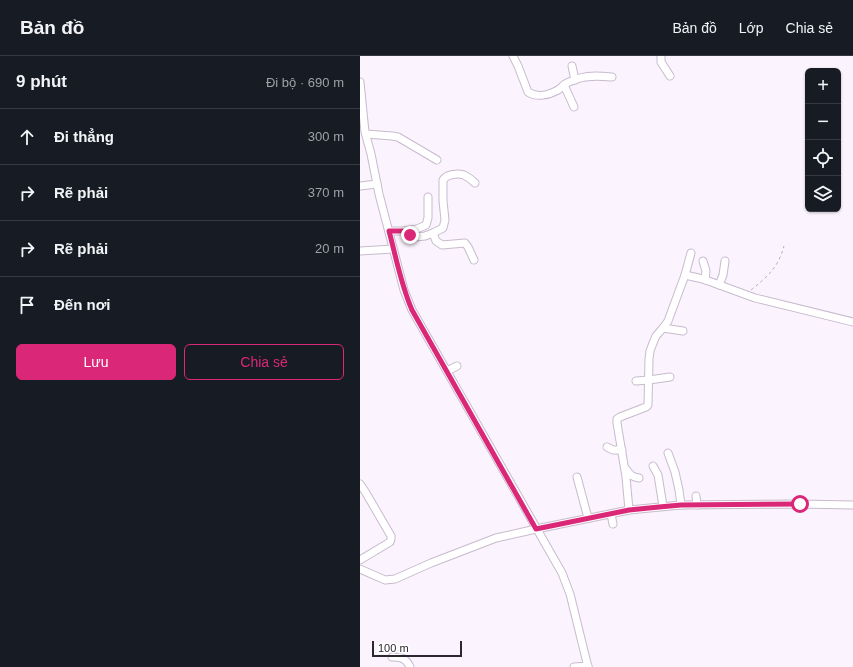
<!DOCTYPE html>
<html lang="vi">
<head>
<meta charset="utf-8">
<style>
  :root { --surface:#171b24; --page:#242831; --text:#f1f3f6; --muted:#9ea1a6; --line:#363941; --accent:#db2777 }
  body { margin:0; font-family:Helvetica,sans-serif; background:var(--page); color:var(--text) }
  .controls { position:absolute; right:12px; top:12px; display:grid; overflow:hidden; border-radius:6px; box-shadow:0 1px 3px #0004 }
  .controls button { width:36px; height:36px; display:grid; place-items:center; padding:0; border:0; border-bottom:1px solid var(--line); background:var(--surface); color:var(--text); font:20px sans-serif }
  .scale { position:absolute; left:12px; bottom:10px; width:90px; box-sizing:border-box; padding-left:4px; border:2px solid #2c272e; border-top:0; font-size:11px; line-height:14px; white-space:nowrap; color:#2c272e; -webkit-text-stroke:3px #fff; paint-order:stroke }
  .stop { position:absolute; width:12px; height:12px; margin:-9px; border:3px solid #db2777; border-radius:50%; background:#fff }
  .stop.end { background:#db2777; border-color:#fff; box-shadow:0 1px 4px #0008 }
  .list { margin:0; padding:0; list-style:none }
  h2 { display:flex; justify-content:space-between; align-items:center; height:52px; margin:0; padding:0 16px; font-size:17px }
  h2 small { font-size:13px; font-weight:400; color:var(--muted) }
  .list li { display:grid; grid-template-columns:26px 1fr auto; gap:12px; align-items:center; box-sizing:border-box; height:56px; padding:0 16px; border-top:1px solid var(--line) }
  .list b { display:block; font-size:15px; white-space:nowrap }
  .list em { font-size:13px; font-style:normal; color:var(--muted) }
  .actions { display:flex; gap:8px; padding:12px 16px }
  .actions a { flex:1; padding:9px 0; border:1px solid var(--accent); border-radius:6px; text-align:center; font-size:14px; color:var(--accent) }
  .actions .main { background:var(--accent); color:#fff }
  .icon { flex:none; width:22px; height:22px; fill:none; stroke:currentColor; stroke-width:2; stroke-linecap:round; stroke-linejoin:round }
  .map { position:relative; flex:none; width:493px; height:611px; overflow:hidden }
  header { display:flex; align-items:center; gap:24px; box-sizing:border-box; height:56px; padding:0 20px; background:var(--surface); border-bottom:1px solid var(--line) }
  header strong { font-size:19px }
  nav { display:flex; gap:22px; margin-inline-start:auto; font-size:14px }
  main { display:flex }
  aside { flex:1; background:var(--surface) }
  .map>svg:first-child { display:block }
</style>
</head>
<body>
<header>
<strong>Bản đồ</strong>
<nav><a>Bản đồ</a><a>Lớp</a><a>Chia sẻ</a></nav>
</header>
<main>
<aside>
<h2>9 phút<small>Đi bộ · 690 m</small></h2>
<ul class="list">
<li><svg class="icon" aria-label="ahead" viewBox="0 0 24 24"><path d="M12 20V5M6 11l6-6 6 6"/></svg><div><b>Đi thẳng</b></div><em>300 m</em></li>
<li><svg class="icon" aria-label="right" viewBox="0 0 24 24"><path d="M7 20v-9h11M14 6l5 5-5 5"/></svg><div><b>Rẽ phải</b></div><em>370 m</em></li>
<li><svg class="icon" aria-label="right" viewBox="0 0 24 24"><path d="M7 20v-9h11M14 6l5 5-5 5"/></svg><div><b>Rẽ phải</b></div><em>20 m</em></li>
<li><svg class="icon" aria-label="arrive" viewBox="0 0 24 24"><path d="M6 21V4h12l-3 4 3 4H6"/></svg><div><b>Đến nơi</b></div></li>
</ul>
<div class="actions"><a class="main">Lưu</a><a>Chia sẻ</a></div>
</aside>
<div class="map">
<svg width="493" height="611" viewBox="0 0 493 611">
  <rect width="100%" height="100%" fill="#fbf3fe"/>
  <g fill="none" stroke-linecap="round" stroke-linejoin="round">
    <defs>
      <g id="minor">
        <path d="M153,0L158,10L168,36C177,42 189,39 198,34C201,32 203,30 205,28C210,25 215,24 220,22C231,19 241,20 252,21"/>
        <polyline points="301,0 301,6 310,20"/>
        <polyline points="212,10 215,24"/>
        <polyline points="0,26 5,76 11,98 19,138 44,234 52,254 202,517 210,538 228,611"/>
        <polyline points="204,29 214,51"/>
        <polyline points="6,78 32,80 38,81 77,104"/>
        <polyline points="0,130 17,128"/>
        <path d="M29,175H44L50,179L55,181L65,180L73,177L83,172L85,164L83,145V124C87,118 98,117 104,119C108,121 112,124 115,127"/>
        <polyline points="44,175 57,173 66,169 68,162 68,141"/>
        <polyline points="73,177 76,185 82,189 105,187 108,191 114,204"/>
        <polyline points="0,195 33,193"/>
        <polyline points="343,205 346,215 345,224"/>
        <polyline points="325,219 343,223 395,242 493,266"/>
        <polyline points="359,229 363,219 365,205"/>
        <polyline points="303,272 323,275"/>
        <polyline points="87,315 97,310"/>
        <polyline points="276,325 289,324 310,321"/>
        <polyline points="247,391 253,394 262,394"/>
        <polyline points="308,397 315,416 319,434 321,449"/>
        <polyline points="293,410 298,419 303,450"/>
        <path d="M266,413C270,419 272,421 279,422"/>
        <polyline points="217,421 228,462"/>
        <polyline points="0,428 6,437 31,480 31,483 30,486 0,504"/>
        <polyline points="336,440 337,449"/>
        <polyline points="269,454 266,421 257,367 257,363 260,361 286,351 288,349 289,303 290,295 293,287 296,280 303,272 308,265 325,219 331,197"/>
        <polyline points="251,458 253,468"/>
        <polyline points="0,513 25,524 35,523 71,507 136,482 176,473 269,454 321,449 440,448 493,449"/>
        <path d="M32,601C41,601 46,602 50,611"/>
        <polyline points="214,611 228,610"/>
      </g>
    </defs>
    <use href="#minor" stroke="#c7bbcd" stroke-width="9"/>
    <path stroke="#b7b0ba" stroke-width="1" stroke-dasharray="3 3" stroke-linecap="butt" d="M391,234C408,220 418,212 424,190"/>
    <use href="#minor" stroke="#fff" stroke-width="7"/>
  </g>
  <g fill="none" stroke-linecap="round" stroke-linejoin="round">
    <path stroke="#db2777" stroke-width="5" d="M50,179L44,175H29C36,201 41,229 52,254L176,473L269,454L299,451L321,449L440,448"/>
  </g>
</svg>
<div class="controls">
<button>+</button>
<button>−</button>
<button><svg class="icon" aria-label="locate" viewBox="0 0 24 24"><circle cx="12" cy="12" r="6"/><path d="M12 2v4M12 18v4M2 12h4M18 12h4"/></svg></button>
<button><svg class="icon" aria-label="layers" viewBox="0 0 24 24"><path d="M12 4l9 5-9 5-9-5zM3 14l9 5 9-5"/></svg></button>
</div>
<div class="scale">100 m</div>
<div class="stop" style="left:440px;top:448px"></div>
<div class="stop end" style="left:50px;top:179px"></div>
</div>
</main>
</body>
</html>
